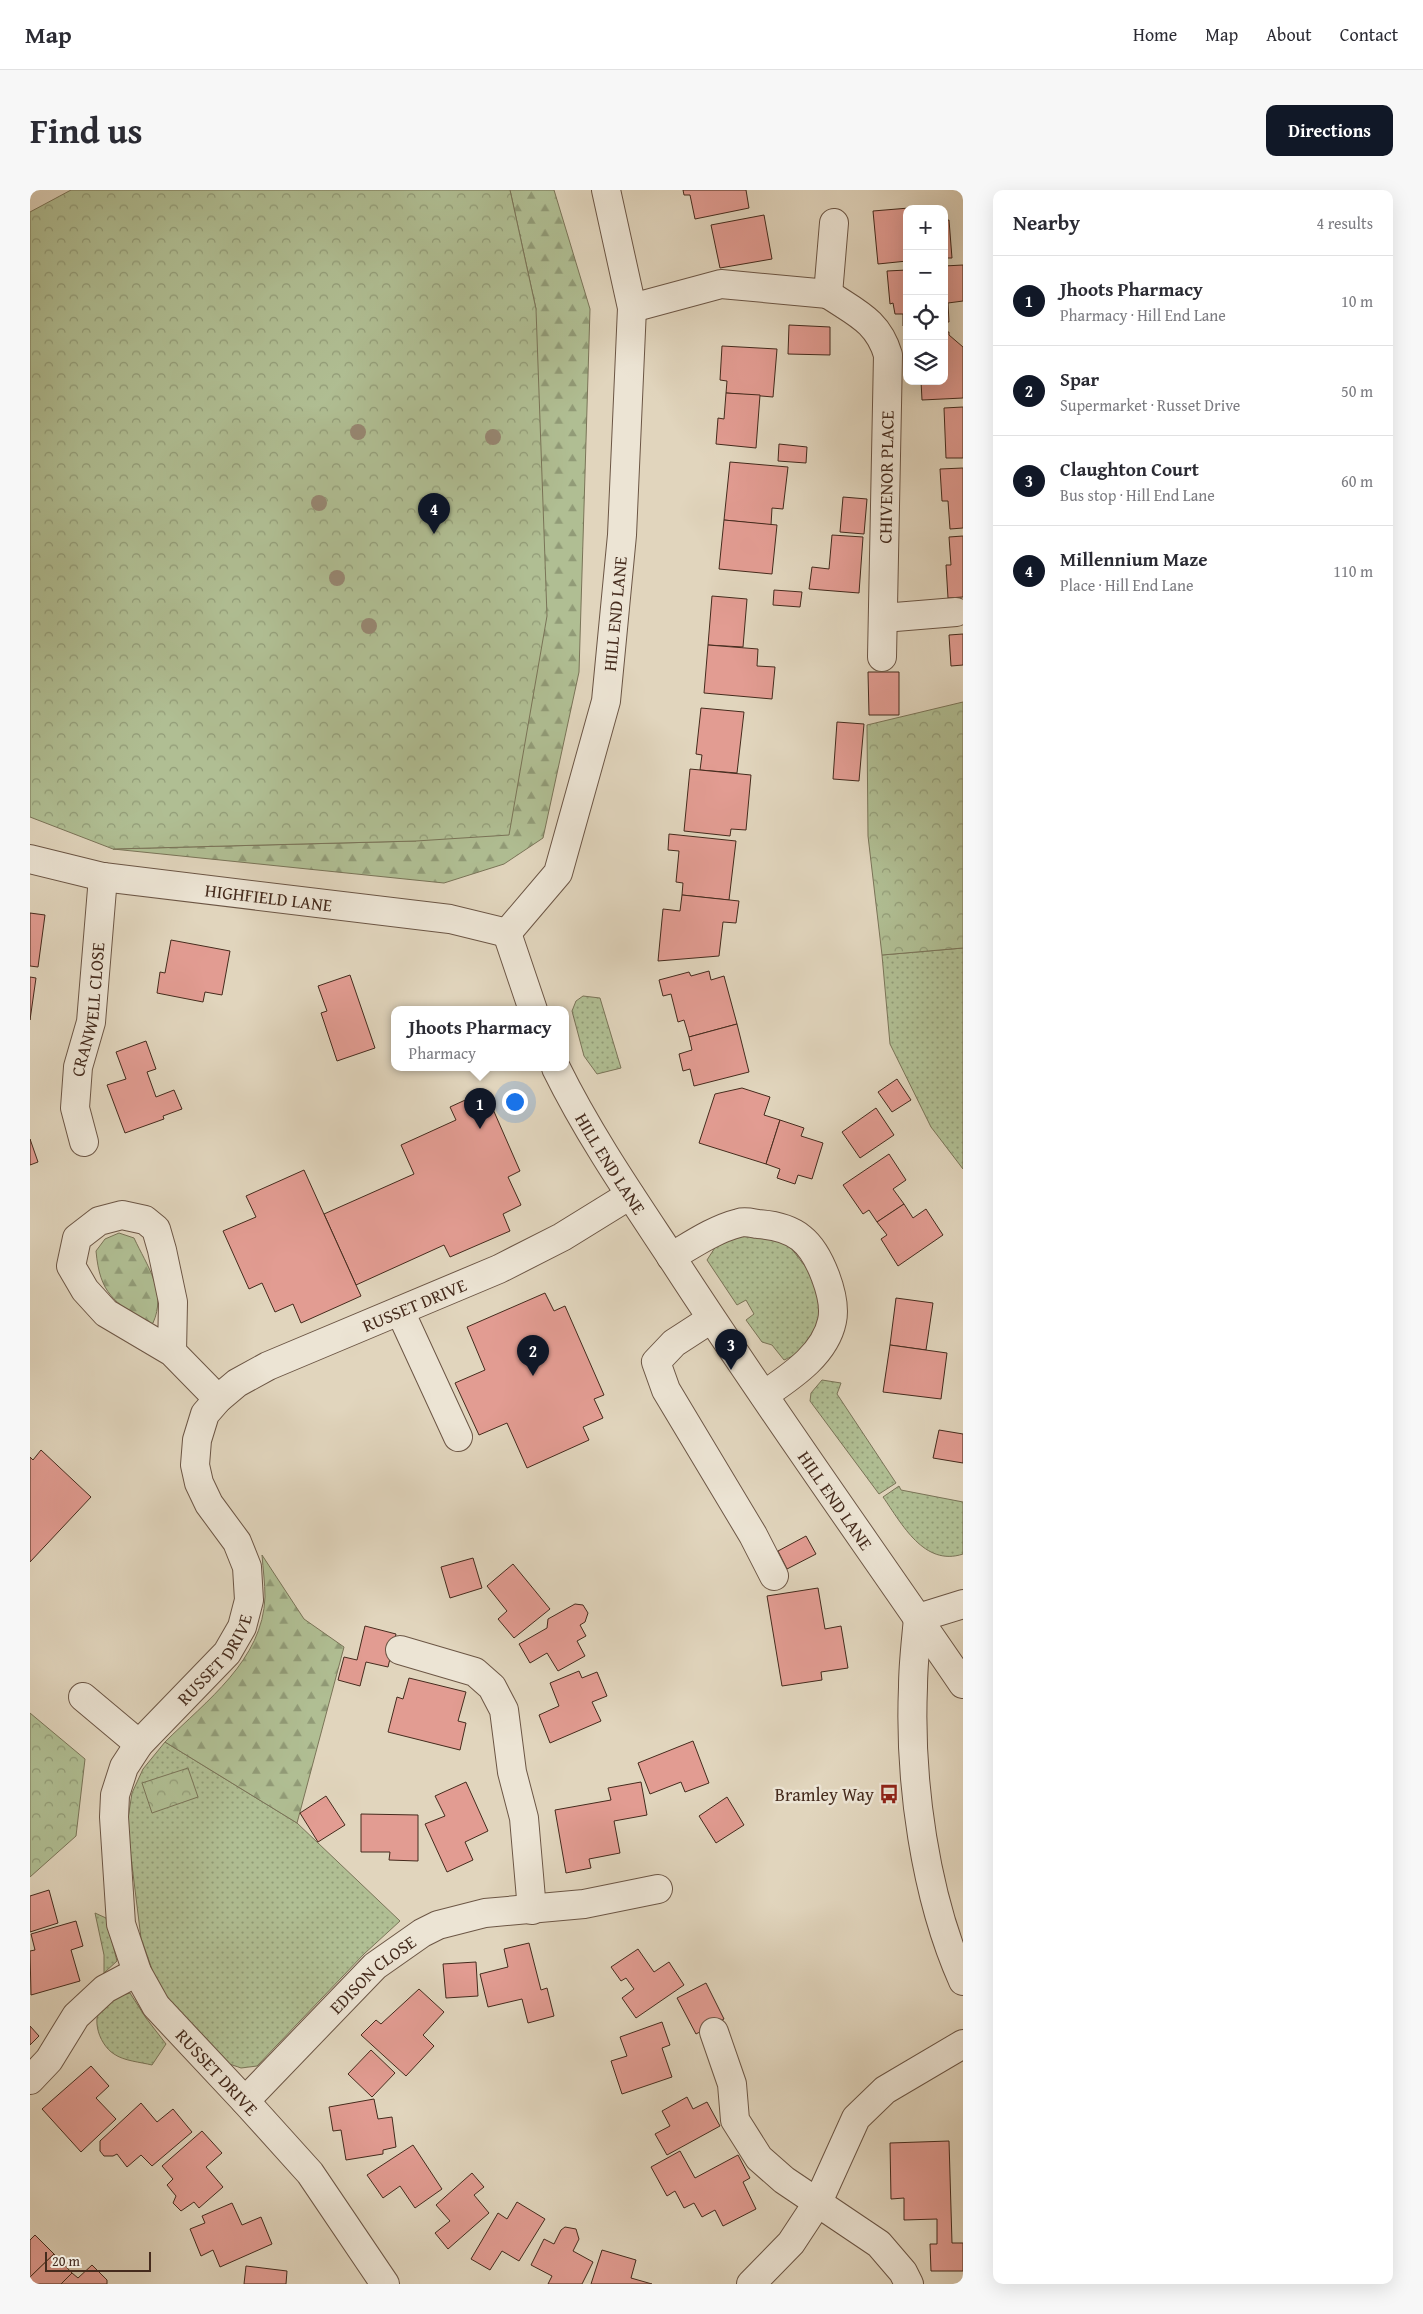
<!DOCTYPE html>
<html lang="en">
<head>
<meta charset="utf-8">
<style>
  :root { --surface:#fff; --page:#f7f7f7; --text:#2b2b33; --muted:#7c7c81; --line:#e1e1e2; --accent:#111827 }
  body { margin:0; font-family:"Gentium Book Plus",serif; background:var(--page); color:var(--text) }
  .controls { position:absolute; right:15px; top:15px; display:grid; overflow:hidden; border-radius:10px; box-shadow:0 5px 20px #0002 }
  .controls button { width:45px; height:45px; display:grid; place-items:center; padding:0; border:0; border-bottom:1px solid var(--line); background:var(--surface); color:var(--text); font:25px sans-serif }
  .scale { position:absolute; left:15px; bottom:12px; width:106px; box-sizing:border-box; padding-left:5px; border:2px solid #452b1d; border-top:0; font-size:14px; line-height:18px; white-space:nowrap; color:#452b1d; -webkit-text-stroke:4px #ece4d4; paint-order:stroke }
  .you { position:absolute; left:484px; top:911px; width:18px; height:18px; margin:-12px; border:4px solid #fff; border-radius:50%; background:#1a73e8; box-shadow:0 0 0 8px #1a73e833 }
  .badge { display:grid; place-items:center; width:32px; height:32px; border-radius:50%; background:var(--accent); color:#fff; font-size:16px; font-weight:700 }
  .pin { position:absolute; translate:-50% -41px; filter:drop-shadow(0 1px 2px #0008) }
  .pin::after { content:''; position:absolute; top:26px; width:18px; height:15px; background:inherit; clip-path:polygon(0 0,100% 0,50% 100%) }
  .popup { position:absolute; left:361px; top:816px; width:178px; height:65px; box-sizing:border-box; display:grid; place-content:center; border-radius:10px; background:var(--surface); filter:drop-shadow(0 1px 4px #0005); font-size:16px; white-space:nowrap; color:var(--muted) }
  .popup b { font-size:19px; color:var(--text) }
  .popup::after { content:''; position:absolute; left:50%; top:100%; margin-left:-10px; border:10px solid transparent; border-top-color:var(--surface) }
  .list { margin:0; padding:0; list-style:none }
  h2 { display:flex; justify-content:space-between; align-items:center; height:65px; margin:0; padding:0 20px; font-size:21px }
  h2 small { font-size:16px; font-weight:400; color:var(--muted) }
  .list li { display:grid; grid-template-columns:32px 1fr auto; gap:15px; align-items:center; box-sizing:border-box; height:90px; padding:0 20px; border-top:1px solid var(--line) }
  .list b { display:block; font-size:19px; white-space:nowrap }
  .list p { margin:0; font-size:16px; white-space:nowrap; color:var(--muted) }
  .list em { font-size:16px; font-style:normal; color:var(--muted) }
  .icon { flex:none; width:28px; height:28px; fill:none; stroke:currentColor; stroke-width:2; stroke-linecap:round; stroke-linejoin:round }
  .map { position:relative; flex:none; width:933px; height:2094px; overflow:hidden; border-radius:10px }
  header { display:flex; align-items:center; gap:30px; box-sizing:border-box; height:70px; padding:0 25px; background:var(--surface); border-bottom:1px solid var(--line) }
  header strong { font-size:24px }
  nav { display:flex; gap:28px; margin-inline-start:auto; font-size:18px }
  .intro { display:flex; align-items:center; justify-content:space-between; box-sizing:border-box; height:120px; padding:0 30px }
  h1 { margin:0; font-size:35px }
  .button { padding:12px 22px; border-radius:10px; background:var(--accent); color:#fff; font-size:18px; font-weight:700 }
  main { display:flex; gap:30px; padding:0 30px }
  aside { flex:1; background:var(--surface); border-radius:10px; box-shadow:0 5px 20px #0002 }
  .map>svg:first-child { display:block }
</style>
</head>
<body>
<header>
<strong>Map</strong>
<nav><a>Home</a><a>Map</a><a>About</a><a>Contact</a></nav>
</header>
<div class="intro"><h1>Find us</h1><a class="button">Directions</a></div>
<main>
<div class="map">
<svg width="933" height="2094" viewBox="0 0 933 2094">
  <defs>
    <pattern id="grass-dots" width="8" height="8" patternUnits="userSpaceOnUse" patternTransform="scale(1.25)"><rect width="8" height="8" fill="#b0be93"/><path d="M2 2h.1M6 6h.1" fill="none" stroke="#919b77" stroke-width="1.8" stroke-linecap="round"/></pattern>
    <pattern id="forest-firs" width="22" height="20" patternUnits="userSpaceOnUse" patternTransform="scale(1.25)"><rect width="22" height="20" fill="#b0be93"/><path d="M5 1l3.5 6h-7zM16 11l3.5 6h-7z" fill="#919b77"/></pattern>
    <pattern id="park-crowns" width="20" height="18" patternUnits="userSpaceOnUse" patternTransform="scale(1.25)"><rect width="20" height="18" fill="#b0be93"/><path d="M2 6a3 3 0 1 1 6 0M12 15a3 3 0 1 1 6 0" fill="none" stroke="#919b77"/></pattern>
  </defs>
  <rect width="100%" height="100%" fill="#e1d5bd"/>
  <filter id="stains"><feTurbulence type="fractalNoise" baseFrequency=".004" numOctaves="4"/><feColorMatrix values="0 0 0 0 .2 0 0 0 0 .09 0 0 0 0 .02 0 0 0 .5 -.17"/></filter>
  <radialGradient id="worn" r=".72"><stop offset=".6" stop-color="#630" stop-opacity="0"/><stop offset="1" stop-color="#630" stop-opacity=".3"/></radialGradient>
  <g fill="url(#grass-dots)" stroke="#7a7458">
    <polygon points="933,758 933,979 901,937 860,854 852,765"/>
    <polygon points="553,806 570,808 591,878 567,884 554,866 542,821 546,811"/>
    <path d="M714,1045C729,1047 746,1048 759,1056C763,1060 767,1066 771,1071C790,1093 799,1132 777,1156C771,1163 763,1166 754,1170L742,1155L732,1152L716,1130L724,1124L716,1110L707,1115L677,1070L688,1053Z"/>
    <polygon points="792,1190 811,1193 807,1204 866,1293 849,1304 780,1211 781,1203"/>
    <path d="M869,1296L871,1300L933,1312V1364C894,1377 872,1334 853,1307Z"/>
    <polygon points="135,1552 267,1633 370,1731 334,1764 227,1876 211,1878 191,1871 141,1815 124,1785 111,1748 97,1635 102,1603 113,1579"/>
    <polygon points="65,1723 76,1728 87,1771 74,1783 74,1765"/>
    <path d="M100,1803L116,1828L136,1854L122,1875C110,1872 94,1871 84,1864C68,1854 58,1822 78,1811C84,1807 93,1805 100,1803Z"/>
  </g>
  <g fill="url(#forest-firs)" stroke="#7a7458">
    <polygon points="480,0 524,0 560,119 549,482 513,648 474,674 414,693 83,659 386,651 506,119"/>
    <path d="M89,1043L104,1048C117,1076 137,1102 123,1133L117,1135C84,1110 70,1105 66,1061L75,1049Z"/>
    <path d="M232,1365L274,1429L314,1457L267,1633L135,1552C176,1511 233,1470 235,1407C235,1393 233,1379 232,1365Z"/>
  </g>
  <g fill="url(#park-crowns)" stroke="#7a7458">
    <polygon points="41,0 480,0 506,119 517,426 479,645 386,651 83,659 0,627 0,22"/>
    <polygon points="933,512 933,758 852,765 838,646 837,535"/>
    <polygon points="0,1523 55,1569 46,1646 0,1687"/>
    <polygon points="158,1578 168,1607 122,1623 112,1593"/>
  </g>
  <g fill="#e29c92" stroke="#452b1d">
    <polygon points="653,0 716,0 719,18 665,29 660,5 654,5"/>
    <polygon points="903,16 904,19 877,19 877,71 848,74 843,21"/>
    <polygon points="734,25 742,69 690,78 681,35"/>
    <polygon points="919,30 922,68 914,68 914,31"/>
    <polygon points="933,75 933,111 918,113 919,132 914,132 914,76"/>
    <polygon points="877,80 877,135 873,136 873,124 865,124 863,113 860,114 857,81"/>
    <polygon points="759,135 800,137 800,165 758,164"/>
    <polygon points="914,142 919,142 919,145 933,157 933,208 892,210 891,191 914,191"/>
    <polygon points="692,156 747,159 743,207 696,203 697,191 690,190"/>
    <polygon points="696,203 730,205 726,258 686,254 688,228 694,229"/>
    <polygon points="933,217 933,268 916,268 914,218"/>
    <polygon points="749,254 777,257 776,273 748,271"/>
    <polygon points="700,272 758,277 753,319 742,318 741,335 694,330"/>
    <polygon points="933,278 933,338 920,339 918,311 912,311 910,279"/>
    <polygon points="813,307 837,309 834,344 810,342"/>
    <polygon points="694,330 747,335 742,384 689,379"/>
    <polygon points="802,345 833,347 829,403 779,399 782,377 799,379"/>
    <polygon points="933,346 933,407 918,408 916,375 921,375 919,347"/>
    <polygon points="744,400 772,402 770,417 743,415"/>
    <polygon points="682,406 717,409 713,457 678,455"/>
    <polygon points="933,444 933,475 921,476 919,445"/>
    <polygon points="678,455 728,459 727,476 745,477 742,509 674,503"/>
    <polygon points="838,482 869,482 869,525 839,525"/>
    <polygon points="671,518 714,522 707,583 670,580 672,565 666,564"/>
    <polygon points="807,532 834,534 829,591 803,589"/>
    <polygon points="660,579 721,585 716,640 701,639 700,646 654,641"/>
    <polygon points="639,644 706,651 699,710 652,705 653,693 646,692 649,661 638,660"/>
    <polygon points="652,705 709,711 706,733 693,732 689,766 628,771 633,719 650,721"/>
    <polygon points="0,723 15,725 8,777 0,776"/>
    <polygon points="141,750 200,761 192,805 175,802 173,812 127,803 130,782 135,783"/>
    <polygon points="679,781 681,790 694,786 707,834 659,847 654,830 648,832 641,804 633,806 629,790 659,782 661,786"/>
    <polygon points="320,785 345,858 307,871 291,823 297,821 288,796"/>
    <polygon points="0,787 6,788 0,830"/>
    <polygon points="707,834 719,882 664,896 660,879 653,881 649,864 662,860 659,847"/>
    <polygon points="116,851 126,879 117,882 126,907 144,900 152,919 133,926 134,929 95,943 77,895 96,889 86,862"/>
    <polygon points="867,889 881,910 862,922 848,902"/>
    <polygon points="712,898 740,907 734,925 750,930 736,974 669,953 685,904"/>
    <polygon points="455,901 490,981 478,987 491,1015 473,1024 480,1041 420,1067 414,1055 326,1095 294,1024 384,984 371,955 426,930 420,917"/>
    <polygon points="846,918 864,945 830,968 812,942"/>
    <polygon points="750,930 774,938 771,946 793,953 782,989 768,985 765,994 747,988 750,979 736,974"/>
    <polygon points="0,949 8,972 0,975"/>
    <polygon points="859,964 876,990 863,999 874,1014 847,1032 839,1020 833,1024 813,995"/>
    <polygon points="274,980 331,1106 271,1133 263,1114 245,1122 232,1093 219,1099 193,1041 226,1027 216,1006"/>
    <polygon points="874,1014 883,1028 896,1019 913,1045 868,1076 851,1049 857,1045 847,1032"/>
    <polygon points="515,1103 524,1121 535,1116 574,1205 564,1209 573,1228 553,1237 559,1250 497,1278 477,1233 449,1245 425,1193 455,1180 437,1137"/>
    <polygon points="866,1108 903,1113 896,1160 860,1155"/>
    <polygon points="860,1155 917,1163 911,1209 853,1202"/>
    <polygon points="909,1240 933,1244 933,1273 903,1268"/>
    <polygon points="11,1260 61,1307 0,1372 0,1267 3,1270"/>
    <polygon points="776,1346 786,1364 757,1379 748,1361"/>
    <polygon points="443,1368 452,1398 420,1408 411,1377"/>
    <polygon points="483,1374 520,1419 484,1448 468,1429 477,1421 457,1396"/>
    <polygon points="788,1398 795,1439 811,1436 818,1478 791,1482 792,1490 752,1496 737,1406"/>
    <polygon points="545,1414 553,1415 558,1423 555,1432 550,1435 556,1446 547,1451 555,1466 528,1481 517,1463 500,1473 489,1454 517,1438 518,1429"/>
    <polygon points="335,1436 366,1444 358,1477 336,1472 330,1496 308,1490 314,1467 327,1470"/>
    <polygon points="549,1481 552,1488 567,1482 577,1506 562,1512 571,1531 520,1553 509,1525 529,1516 520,1493"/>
    <polygon points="379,1488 436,1502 428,1531 436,1533 430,1560 358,1542 367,1507 373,1509"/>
    <polygon points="663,1551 679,1593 655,1602 651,1592 620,1604 608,1573"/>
    <polygon points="436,1592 458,1641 435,1652 443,1670 417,1682 395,1634 415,1626 405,1606"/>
    <polygon points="611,1592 617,1625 584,1631 590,1663 559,1669 561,1678 536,1683 525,1620 581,1610 578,1598"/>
    <polygon points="296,1606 315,1635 288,1652 270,1623"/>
    <polygon points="697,1607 714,1635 686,1653 669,1626"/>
    <polygon points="331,1624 388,1625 388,1671 359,1670 360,1662 331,1662"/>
    <polygon points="19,1700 28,1733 0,1742 0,1706"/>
    <polygon points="46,1731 53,1756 41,1760 50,1791 1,1805 0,1761 5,1760 1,1744"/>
    <polygon points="499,1753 511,1800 517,1798 524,1826 498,1833 492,1809 458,1817 450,1784 478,1777 474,1759"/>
    <polygon points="608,1759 624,1782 639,1772 654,1795 606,1828 592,1808 604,1799 596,1788 591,1791 581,1777"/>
    <polygon points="446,1772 448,1806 416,1808 413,1774"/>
    <polygon points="676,1793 694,1829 666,1844 647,1808"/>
    <polygon points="389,1799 414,1822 393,1845 404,1856 376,1886 331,1845 346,1830 351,1834"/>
    <polygon points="632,1832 640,1855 632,1858 642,1887 592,1904 581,1871 597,1866 590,1847"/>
    <polygon points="0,1836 9,1846 0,1855"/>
    <polygon points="341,1860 365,1883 342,1907 318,1884"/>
    <polygon points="61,1876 79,1896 66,1908 86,1929 51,1962 12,1919"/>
    <polygon points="657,1907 663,1919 677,1912 690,1936 637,1965 625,1944 640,1936 632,1921"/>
    <polygon points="344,1909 348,1929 362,1927 366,1957 353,1960 353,1964 316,1970 311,1940 303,1941 299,1917"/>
    <polygon points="111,1913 127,1932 143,1919 162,1942 122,1976 111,1965 97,1977 87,1964 83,1966 74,1966 70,1961 70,1951"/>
    <polygon points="172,1941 192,1963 176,1977 193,1997 169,2018 164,2012 151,2021 143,2013 146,2006 137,1995 143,1989 132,1976"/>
    <polygon points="919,1951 922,2053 933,2053 933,2081 901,2081 900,2054 907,2054 907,2029 874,2030 874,2008 861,2009 860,1953"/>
    <polygon points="383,1955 412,1999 385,2018 370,1996 353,2008 337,1985"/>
    <polygon points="650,1961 665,1988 708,1965 720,1988 713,1992 726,2019 693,2036 685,2020 672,2027 664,2013 654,2018 645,2001 637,2006 621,1977"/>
    <polygon points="442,1983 454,1997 444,2005 459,2023 418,2059 405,2043 420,2031 406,2015"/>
    <polygon points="487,2012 515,2029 489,2071 472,2061 460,2080 441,2069 468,2023 477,2029"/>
    <polygon points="202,2013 212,2035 231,2027 242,2054 190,2077 183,2060 171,2066 160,2039 175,2033 172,2026"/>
    <polygon points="535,2037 546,2039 549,2049 543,2061 563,2072 552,2094 518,2094 522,2086 501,2075 514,2049 524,2054 531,2040"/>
    <polygon points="5,2045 24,2064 0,2087 0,2050"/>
    <polygon points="572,2060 606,2070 601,2088 622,2094 561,2094"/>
    <polygon points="24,2064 42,2083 31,2094 0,2094 0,2087"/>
    <polygon points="62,2075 77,2090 77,2094 31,2094 42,2083 48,2088"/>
    <polygon points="216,2076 257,2081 256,2094 214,2094"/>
  </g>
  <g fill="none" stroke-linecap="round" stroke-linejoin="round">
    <defs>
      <g id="minor">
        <path d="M798,104C826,123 848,131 858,165L852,467"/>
        <polyline points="602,118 691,94 798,104 804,33"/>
        <polyline points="853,428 926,422"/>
        <path id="s1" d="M0,669L73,687L420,729L477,743"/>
        <path id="s2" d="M477,743L528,683L576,511L592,345L602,118L576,0"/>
        <polyline points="477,743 503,820"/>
        <path id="s3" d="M526,878C559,945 601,1006 642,1068C735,1212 836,1352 933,1494"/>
        <path id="s4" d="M54,952L45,918L48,877L61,832L73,687"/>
        <path d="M641,1067C663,1054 685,1039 709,1033C715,1031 722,1033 728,1034C742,1035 760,1039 771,1048C790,1063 807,1108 802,1131C795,1165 760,1187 734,1205"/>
        <polyline points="370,1121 428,1247"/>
        <polyline points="681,1129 644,1153 626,1172 636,1200 723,1345 744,1386"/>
        <polyline points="142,1162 143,1112 132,1060 126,1039 115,1030 92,1025 69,1031 47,1048 41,1076 55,1100 76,1123 142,1162 188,1209"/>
        <path d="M888,1428C886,1451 883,1474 883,1497C879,1591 895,1706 933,1791"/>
        <polyline points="888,1428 933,1414"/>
        <polyline points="370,1460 445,1482 462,1497 474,1520 482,1582 494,1628 502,1720"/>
        <polyline points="53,1507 109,1554"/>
        <polyline points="684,1842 702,1894 705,1930 729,1968 754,1990 849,2054 873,2082 879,2094"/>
        <polyline points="0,1890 19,1870 46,1826 75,1799 107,1782"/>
        <path id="s5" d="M215,1911L345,1776L392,1743L408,1735L455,1723L554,1714L628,1699"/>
        <path id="s6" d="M355,2094L280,1983L215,1911L126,1816L107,1782L91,1734L84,1627L85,1605L94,1577L109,1554L197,1463L212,1437L219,1410L217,1377L207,1352L179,1314L169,1293L165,1275L167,1250L175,1224L188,1209L207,1193L238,1176L469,1079L532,1047L600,1005"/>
        <polyline points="721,2094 761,2053 788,2012 826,1928 855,1900 933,1854"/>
      </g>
    </defs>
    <use href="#minor" stroke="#6c5645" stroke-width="30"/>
    <use href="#minor" stroke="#ece4d4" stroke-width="28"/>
  </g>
  <g fill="#978772">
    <circle cx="328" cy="242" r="8"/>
    <circle cx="463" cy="247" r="8"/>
    <circle cx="289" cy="313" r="8"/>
    <circle cx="307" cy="388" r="8"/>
    <circle cx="339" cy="436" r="8"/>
  </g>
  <defs>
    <symbol id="bus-bare" viewBox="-9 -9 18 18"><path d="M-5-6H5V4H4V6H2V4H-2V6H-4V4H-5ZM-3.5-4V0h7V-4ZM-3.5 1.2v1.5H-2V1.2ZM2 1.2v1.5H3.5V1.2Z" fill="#8f2418" stroke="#ece4d4" stroke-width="2.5" paint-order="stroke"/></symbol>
  </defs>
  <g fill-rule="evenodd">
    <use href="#bus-bare" x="845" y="1590" width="28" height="28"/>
  </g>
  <g text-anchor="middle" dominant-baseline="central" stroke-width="5" stroke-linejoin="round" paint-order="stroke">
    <g font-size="18" fill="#452b1d" stroke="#ece4d4">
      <text transform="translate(856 287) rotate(-89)">CHIVENOR PLACE</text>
      <text stroke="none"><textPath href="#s2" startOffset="345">HILL END LANE</textPath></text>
      <text stroke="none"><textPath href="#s1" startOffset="242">HIGHFIELD LANE</textPath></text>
      <text stroke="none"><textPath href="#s4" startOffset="135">CRANWELL CLOSE</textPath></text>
      <text stroke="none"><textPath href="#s3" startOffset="110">HILL END LANE</textPath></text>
      <text stroke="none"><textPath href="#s6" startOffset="1261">RUSSET DRIVE</textPath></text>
      <text stroke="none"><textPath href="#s3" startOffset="515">HILL END LANE</textPath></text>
      <text stroke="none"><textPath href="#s6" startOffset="751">RUSSET DRIVE</textPath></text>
      <text stroke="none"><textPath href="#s5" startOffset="180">EDISON CLOSE</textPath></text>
      <text transform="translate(187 1882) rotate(47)">RUSSET DRIVE</text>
    </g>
    <g font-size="18" fill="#452b1d" stroke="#ece4d4" text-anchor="end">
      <text x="844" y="1604">Bramley Way</text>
    </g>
  </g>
  <rect width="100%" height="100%" filter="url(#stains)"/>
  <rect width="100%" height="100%" fill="url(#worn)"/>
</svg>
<div class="controls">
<button>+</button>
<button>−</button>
<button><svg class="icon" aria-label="locate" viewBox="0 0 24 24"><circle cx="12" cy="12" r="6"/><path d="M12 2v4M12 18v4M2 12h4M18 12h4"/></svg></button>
<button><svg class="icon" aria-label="layers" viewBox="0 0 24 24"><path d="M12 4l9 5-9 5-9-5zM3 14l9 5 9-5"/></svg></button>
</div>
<div class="scale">20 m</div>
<div class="you"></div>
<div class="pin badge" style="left:450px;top:939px">1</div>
<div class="popup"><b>Jhoots Pharmacy</b>Pharmacy</div>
<div class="pin badge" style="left:503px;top:1186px">2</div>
<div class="pin badge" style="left:701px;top:1180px">3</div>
<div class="pin badge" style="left:404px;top:344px">4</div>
</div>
<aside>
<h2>Nearby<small>4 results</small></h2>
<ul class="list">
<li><span class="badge">1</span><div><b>Jhoots Pharmacy</b><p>Pharmacy · Hill End Lane</p></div><em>10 m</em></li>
<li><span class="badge">2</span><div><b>Spar</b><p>Supermarket · Russet Drive</p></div><em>50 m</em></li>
<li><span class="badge">3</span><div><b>Claughton Court</b><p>Bus stop · Hill End Lane</p></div><em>60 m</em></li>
<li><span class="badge">4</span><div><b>Millennium Maze</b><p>Place · Hill End Lane</p></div><em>110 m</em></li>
</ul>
</aside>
</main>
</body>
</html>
